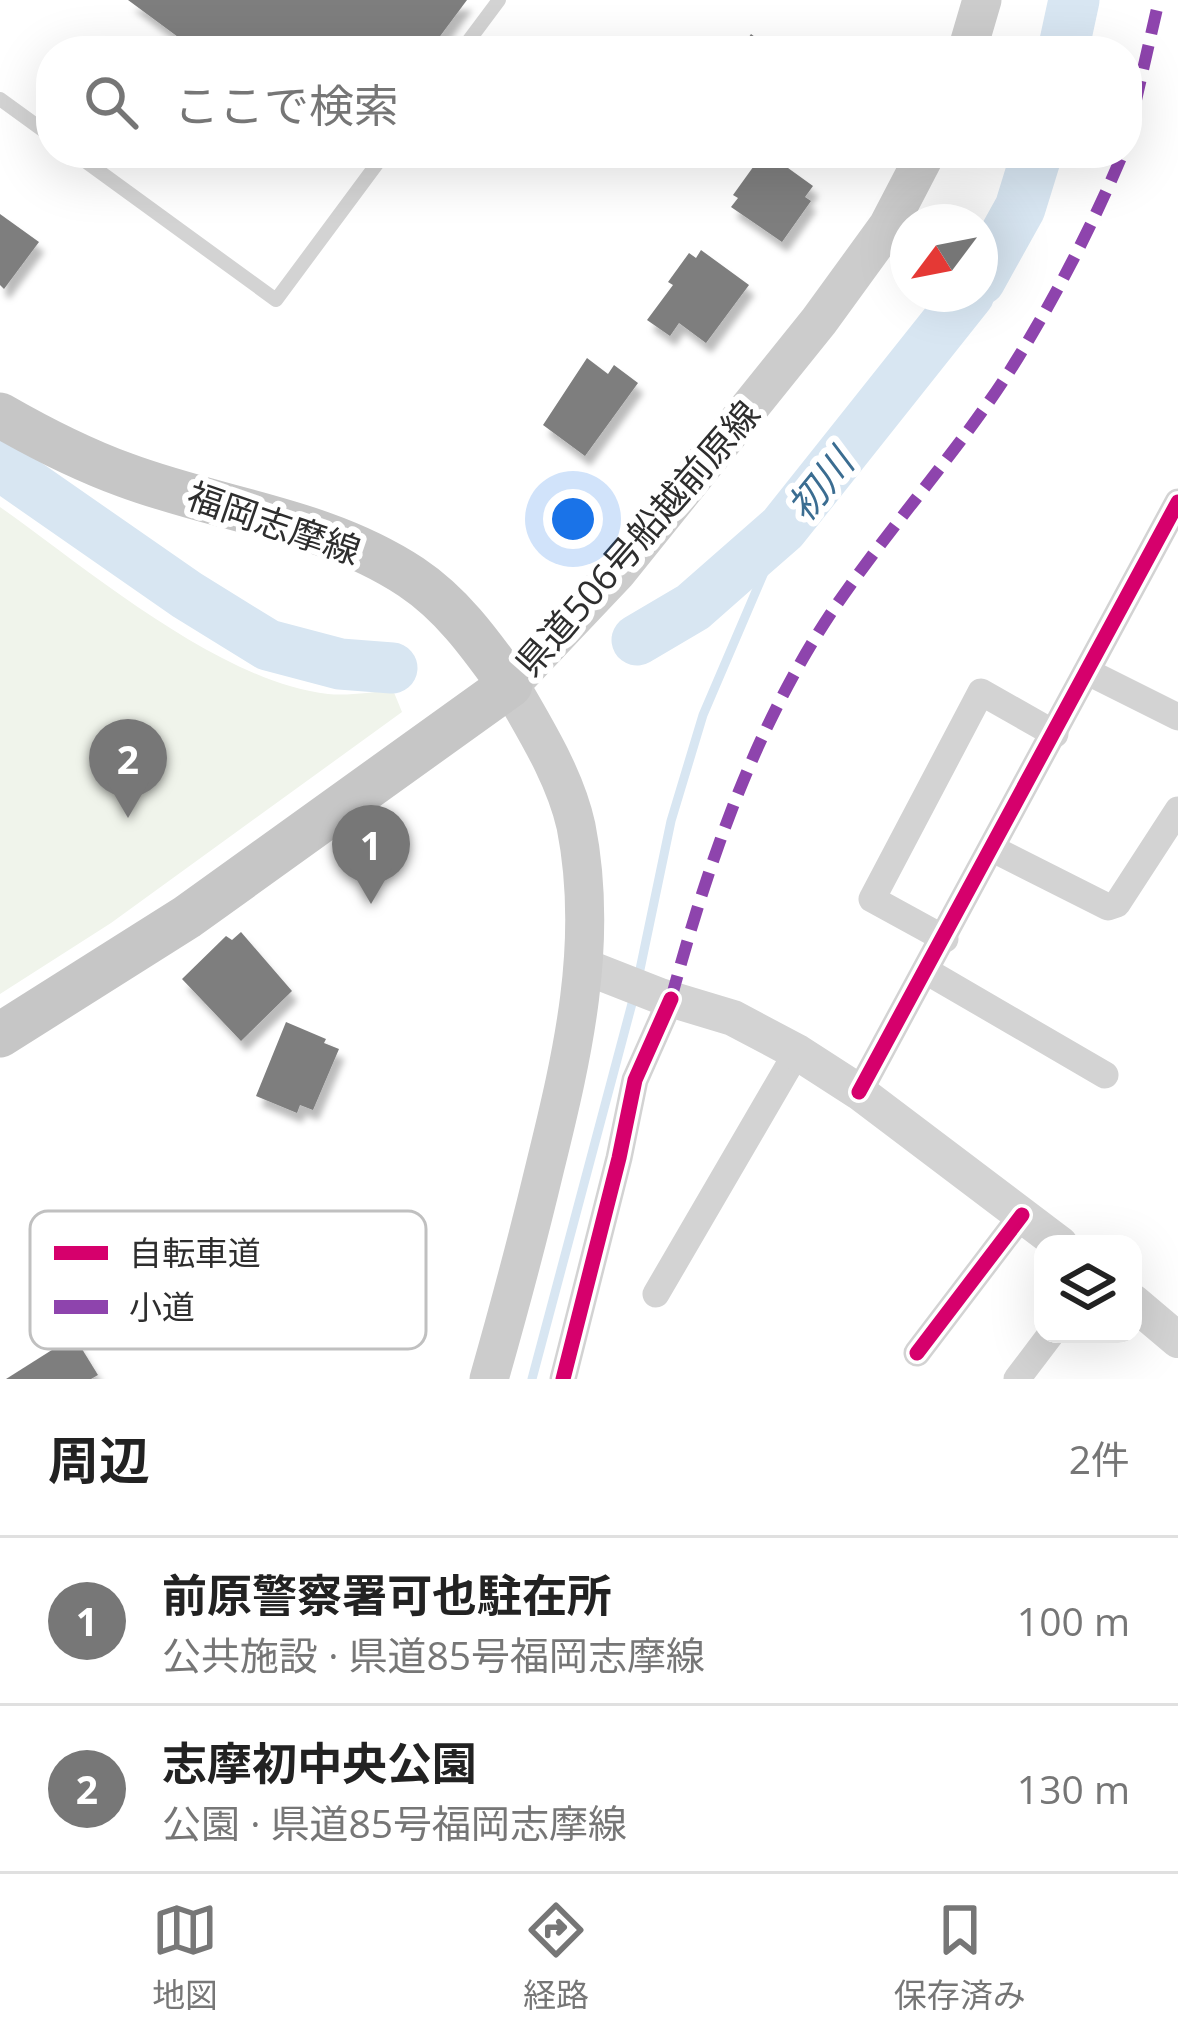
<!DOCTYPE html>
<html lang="ja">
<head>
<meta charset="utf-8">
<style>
  :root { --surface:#fff; --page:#f6f6f6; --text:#222; --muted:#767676; --line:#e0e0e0; --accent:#777 }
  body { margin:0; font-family:"Open Sans","Noto Sans JP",sans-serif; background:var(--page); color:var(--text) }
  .controls { position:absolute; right:36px; bottom:36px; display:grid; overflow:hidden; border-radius:24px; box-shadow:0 12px 48px #0002 }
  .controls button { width:108px; height:108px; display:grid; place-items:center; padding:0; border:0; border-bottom:3px solid var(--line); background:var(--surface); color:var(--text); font:60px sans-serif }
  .compass { position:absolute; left:890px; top:204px; width:108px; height:108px; border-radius:50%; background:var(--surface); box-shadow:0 12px 48px #0002; rotate:238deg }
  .you { position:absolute; left:573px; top:519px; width:42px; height:42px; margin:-30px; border:9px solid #fff; border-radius:50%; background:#1a73e8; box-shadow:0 0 0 18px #1a73e833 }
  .badge { display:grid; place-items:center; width:78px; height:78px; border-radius:50%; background:var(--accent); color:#fff; font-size:39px; font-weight:700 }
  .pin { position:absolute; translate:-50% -99px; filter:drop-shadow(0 3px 6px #0008) }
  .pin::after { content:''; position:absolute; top:63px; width:42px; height:36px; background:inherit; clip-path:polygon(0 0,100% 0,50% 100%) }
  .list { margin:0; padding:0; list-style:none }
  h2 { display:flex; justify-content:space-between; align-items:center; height:156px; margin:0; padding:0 48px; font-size:51px }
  h2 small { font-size:39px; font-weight:400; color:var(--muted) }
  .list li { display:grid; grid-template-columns:78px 1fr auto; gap:36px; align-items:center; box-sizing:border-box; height:168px; padding:0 48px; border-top:3px solid var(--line) }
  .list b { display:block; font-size:45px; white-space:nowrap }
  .list p { margin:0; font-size:39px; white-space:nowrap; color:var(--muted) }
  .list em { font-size:39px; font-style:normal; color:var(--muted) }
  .icon { flex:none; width:66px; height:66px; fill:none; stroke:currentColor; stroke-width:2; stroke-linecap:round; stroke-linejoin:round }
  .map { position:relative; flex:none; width:1178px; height:1379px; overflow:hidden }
  .search { position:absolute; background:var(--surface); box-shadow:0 12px 48px #0002; left:36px; right:36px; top:36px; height:132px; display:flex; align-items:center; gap:30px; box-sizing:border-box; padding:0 42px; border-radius:48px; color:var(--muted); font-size:45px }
  .sheet { height:492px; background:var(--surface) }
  nav { display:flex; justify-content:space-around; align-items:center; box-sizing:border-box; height:168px; border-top:3px solid var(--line); background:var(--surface); font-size:33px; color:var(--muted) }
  nav a { display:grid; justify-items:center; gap:6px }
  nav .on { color:var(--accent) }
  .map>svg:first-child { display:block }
</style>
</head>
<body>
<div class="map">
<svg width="1178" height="1379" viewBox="0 0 1178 1379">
  <defs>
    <filter id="shadow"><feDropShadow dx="5.5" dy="10" stdDeviation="3" flood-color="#0004"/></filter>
  </defs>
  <rect width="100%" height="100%" fill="#fff"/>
  <path fill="#f0f4eb" d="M0,507C89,570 220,682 328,694C349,696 372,692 393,690L402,712L111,923L0,994Z"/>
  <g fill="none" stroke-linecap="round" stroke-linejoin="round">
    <g stroke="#d8e6f2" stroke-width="9">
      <polyline points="638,979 671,821 703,715 783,528"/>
      <polyline points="532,1379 634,996"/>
    </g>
    <g stroke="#d8e6f2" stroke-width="51">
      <polyline points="1063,51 1074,0"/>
      <polyline points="980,280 1020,208 1037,153"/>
      <polyline points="0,465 187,595 268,645 340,664 392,668"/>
      <polyline points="637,640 693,607 783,528 969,294"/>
    </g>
  </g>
  <g fill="#7e7e7e" filter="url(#shadow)">
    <polygon points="128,0 467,0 429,51 197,51"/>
    <polygon points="751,34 770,48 776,39 792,51 739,51"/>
    <polygon points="770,155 813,186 805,197 811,201 782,242 731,207 738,198 733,195 756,163 762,166"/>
    <polygon points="0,214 39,242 4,289 0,285"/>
    <polygon points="701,250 749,285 706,343 679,323 670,336 647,320 673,285 668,282 689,253 696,258"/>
    <polygon points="587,358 608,374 614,365 638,383 585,456 543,425"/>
    <polygon points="241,932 292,991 241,1041 182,979 226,936 232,940"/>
    <polygon points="286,1022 326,1039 324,1043 339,1049 313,1110 300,1105 297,1113 256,1096"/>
    <polygon points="74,1336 98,1375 91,1379 6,1379"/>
  </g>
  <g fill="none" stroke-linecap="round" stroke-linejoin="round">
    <g stroke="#d3d3d3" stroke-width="14">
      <polyline points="461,51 499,0"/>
      <polyline points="0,99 51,136"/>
      <polyline points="74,153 276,300 385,153"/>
    </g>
    <g stroke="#d3d3d3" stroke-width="27">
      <polyline points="1088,672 1178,717"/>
      <polyline points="993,849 1108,907 1117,904 1178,810"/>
      <polyline points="945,939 872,899 981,692 1055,734"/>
      <polyline points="928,972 1105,1075"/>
      <polyline points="859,1092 1178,502"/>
      <polyline points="656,1294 797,1052"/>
      <polyline points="917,1353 1022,1215"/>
      <polyline points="563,1379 619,1158 635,1080 671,999"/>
      <polyline points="1017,1379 1051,1334"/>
    </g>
    <g stroke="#d3d3d3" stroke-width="36">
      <polyline points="586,967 660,996 733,1018 797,1052 859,1092 1060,1244"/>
      <polyline points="1133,1302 1178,1340"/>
    </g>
    <g stroke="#ccc" stroke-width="39">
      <polyline points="967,51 982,0"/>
      <path d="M489,1379C509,1309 528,1238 545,1167C573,1054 599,942 576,826C565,776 535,729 510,685L617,572L819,321L888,226L926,153"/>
    </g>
    <path stroke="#c6c6c6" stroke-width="45" d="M0,415C40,438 81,459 125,475C221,511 323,519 411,577C453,605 481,645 510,685L187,917L0,1035"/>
    <g stroke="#8e44ad" stroke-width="12" stroke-dasharray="24 12" stroke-linecap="butt">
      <polyline points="1127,139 1159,0"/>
      <path d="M671,999C708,864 753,731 831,613C890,525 964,446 1019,356C1058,292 1094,222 1123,153"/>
    </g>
    <defs>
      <g id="cycleway">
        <polyline points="859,1092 1178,502"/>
        <polyline points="917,1353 1022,1215"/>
        <polyline points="563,1379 619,1158 635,1080 671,999"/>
      </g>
    </defs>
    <use href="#cycleway" stroke="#fff" stroke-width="22"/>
    <use href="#cycleway" stroke="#d6006c" stroke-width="15"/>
  </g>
  <g text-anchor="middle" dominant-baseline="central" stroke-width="12" stroke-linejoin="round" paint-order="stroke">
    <g font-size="36" fill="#2e2e2e" stroke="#fff">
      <text transform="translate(274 523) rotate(19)">福岡志摩線</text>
      <text transform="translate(637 538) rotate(-49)">県道506号船越前原線</text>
    </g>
    <g font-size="39" font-style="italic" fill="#3b6d91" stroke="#fff">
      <text transform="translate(819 484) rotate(-51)">初川</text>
    </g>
  </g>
  <rect x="30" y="1211" width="396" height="138" rx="18" fill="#fff" stroke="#c0c0c0" stroke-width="3"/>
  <rect x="54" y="1246" width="54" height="14" fill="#d6006c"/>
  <rect x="54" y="1300" width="54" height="14" fill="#8e44ad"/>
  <g font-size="33" fill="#2e2e2e">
    <text x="129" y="1265">自転車道</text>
    <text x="129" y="1319">小道</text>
  </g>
</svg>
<div class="controls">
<button><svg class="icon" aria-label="layers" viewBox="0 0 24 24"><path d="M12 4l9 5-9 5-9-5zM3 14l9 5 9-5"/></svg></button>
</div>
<svg class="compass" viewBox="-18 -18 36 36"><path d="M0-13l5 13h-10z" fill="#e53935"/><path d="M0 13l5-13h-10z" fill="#767676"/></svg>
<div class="you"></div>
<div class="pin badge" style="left:371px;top:904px">1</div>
<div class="pin badge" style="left:128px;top:818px">2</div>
<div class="search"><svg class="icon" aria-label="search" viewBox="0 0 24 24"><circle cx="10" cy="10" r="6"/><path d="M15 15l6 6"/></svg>ここで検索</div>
</div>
<section class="sheet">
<h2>周辺<small>2件</small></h2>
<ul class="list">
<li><span class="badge">1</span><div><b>前原警察署可也駐在所</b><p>公共施設 · 県道85号福岡志摩線</p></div><em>100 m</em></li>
<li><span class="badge">2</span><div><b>志摩初中央公園</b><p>公園 · 県道85号福岡志摩線</p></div><em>130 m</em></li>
</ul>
</section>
<nav>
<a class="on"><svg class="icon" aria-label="map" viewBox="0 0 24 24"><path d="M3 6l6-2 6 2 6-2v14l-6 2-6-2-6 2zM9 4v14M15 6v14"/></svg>地図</a>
<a><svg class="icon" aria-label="directions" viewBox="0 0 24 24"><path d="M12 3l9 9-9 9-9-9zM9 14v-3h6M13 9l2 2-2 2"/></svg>経路</a>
<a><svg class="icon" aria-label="saved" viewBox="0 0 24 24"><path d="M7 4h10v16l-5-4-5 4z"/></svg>保存済み</a>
</nav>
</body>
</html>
